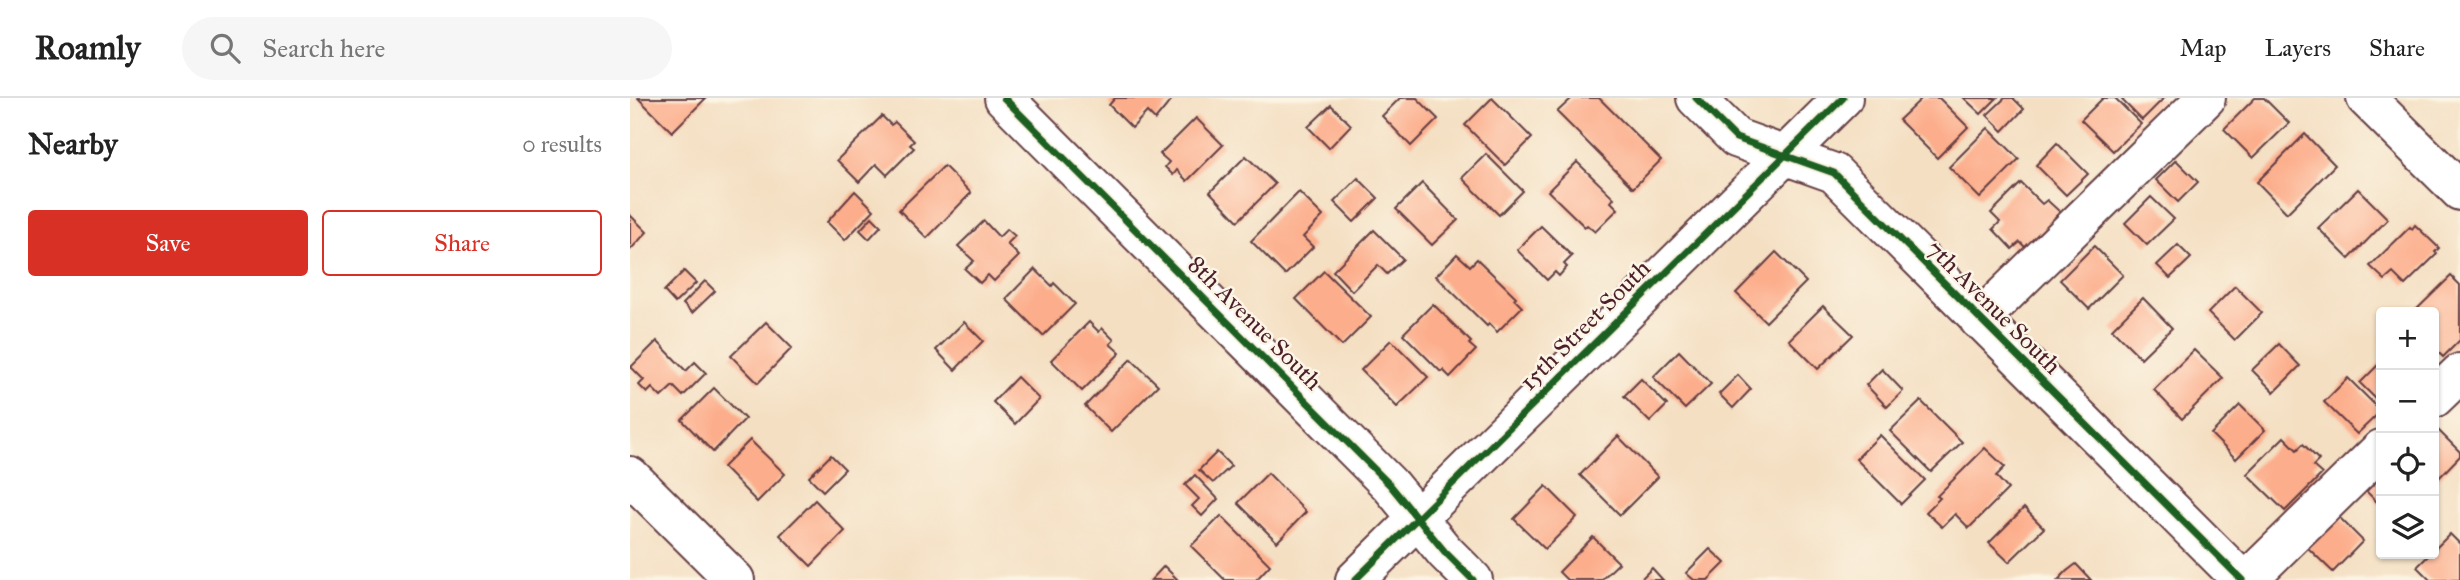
<!DOCTYPE html>
<html lang="en">
<head>
<meta charset="utf-8">
<style>
  :root { --surface:#fff; --page:#f6f6f6; --text:#222; --muted:#767676; --line:#e0e0e0; --accent:#d93025 }
  body { margin:0; font-family:"IM FELL Great Primer",serif; background:var(--page); color:var(--text) }
  .controls { position:absolute; right:21px; bottom:21px; display:grid; overflow:hidden; border-radius:7px; box-shadow:0 2px 5px #0004 }
  .controls button { width:63px; height:63px; display:grid; place-items:center; padding:0; border:0; border-bottom:2px solid var(--line); background:var(--surface); color:var(--text); font:35px sans-serif }
  .list { margin:0; padding:0; list-style:none }
  h2 { display:flex; justify-content:space-between; align-items:center; height:91px; margin:0; padding:0 28px; font-size:30px }
  h2 small { font-size:23px; font-weight:400; color:var(--muted) }
  .actions { display:flex; gap:14px; padding:21px 28px }
  .actions a { flex:1; padding:16px 0; border:2px solid var(--accent); border-radius:7px; text-align:center; font-size:24px; color:var(--accent) }
  .actions .main { background:var(--accent); color:#fff }
  .icon { flex:none; width:38px; height:38px; fill:none; stroke:currentColor; stroke-width:2; stroke-linecap:round; stroke-linejoin:round }
  .map { position:relative; flex:none; width:1830px; height:482px; overflow:hidden }
  header { display:flex; align-items:center; gap:42px; box-sizing:border-box; height:98px; padding:0 35px; background:var(--surface); border-bottom:2px solid var(--line) }
  header strong { font-size:33px }
  nav { display:flex; gap:38px; margin-inline-start:auto; font-size:24px }
  .search { width:490px; height:63px; background:var(--page); display:flex; align-items:center; gap:18px; box-sizing:border-box; padding:0 24px; border-radius:38px; color:var(--muted); font-size:26px }
  main { display:flex }
  aside { flex:1; background:var(--surface) }
  .map>svg:first-child { display:block }
</style>
</head>
<body>
<header>
<strong>Roamly</strong>
<div class="search"><svg class="icon" aria-label="search" viewBox="0 0 24 24"><circle cx="10" cy="10" r="6"/><path d="M15 15l6 6"/></svg>Search here</div>
<nav><a>Map</a><a>Layers</a><a>Share</a></nav>
</header>
<main>
<aside>
<h2>Nearby<small>0 results</small></h2>
<ul class="list">
</ul>
<div class="actions"><a class="main">Save</a><a>Share</a></div>
</aside>
<div class="map">
<svg width="1830" height="482" viewBox="0 0 1830 482">
  <rect width="100%" height="100%" fill="#fcf5e5"/>
  <filter id="ink" filterUnits="userSpaceOnUse"><feTurbulence type="fractalNoise" baseFrequency=".0143" numOctaves="2"/><feDisplacementMap in="SourceGraphic" scale="14" xChannelSelector="R" yChannelSelector="G"/><feConvolveMatrix kernelMatrix="1 2 1 2 8 2 1 2 1" color-interpolation-filters="sRGB"/></filter>
  <filter id="wash" filterUnits="userSpaceOnUse"><feTurbulence type="fractalNoise" baseFrequency=".00686" numOctaves="4" result="noise"/><feDisplacementMap in="SourceGraphic" scale="28" xChannelSelector="R" yChannelSelector="G"/><feGaussianBlur stdDeviation="1.57" result="paint"/><feColorMatrix in="noise" values="0 0 0 0 0 0 0 0 0 0 0 0 0 0 0 0 0 1.4 0 .05"/><feComposite in="paint" operator="in"/></filter>
  <g filter="url(#wash)">
    <rect width="100%" height="100%" fill="#f4dfc2"/>
    <g id="blocks">
      <g fill="#fcad8b">
        <polygon points="8,0 76,0 42,34"/>
        <polygon points="485,0 543,0 525,22 517,14 502,30 479,7"/>
        <polygon points="770,0 787,0 808,21 781,48 752,18"/>
        <polygon points="862,0 902,40 875,67 835,27"/>
        <polygon points="942,0 969,0 1031,62 1003,90 927,14"/>
        <polygon points="1292,0 1309,0 1338,29 1307,60 1269,22"/>
        <polygon points="1334,0 1367,0 1351,16"/>
        <polygon points="1375,0 1383,0 1394,11 1373,33 1357,17"/>
        <polygon points="1473,0 1485,0 1511,26 1483,53 1451,22"/>
        <polygon points="1495,0 1534,0 1512,22 1492,2"/>
        <polygon points="1625,0 1634,0 1659,25 1623,60 1594,31"/>
        <polygon points="701,7 721,27 699,50 678,29"/>
        <polygon points="252,18 261,27 265,24 284,43 280,47 284,50 257,77 246,66 229,84 207,62"/>
        <polygon points="566,20 593,47 557,83 547,72 543,77 535,69 539,64 530,56"/>
        <polygon points="1358,30 1389,61 1350,100 1319,69"/>
        <polygon points="1675,36 1705,67 1657,115 1627,84"/>
        <polygon points="1427,45 1458,76 1436,97 1406,67"/>
        <polygon points="856,56 893,93 869,117 832,80"/>
        <polygon points="616,58 645,86 608,123 580,94"/>
        <polygon points="1546,62 1568,84 1548,104 1526,82"/>
        <polygon points="947,64 984,100 981,104 988,111 965,134 957,127 955,129 918,93"/>
        <polygon points="314,68 341,95 297,140 269,112"/>
        <polygon points="728,80 748,100 724,124 704,104"/>
        <polygon points="792,85 828,122 802,147 766,111"/>
        <polygon points="1391,85 1412,106 1417,102 1430,114 1425,119 1429,123 1399,153 1390,144 1382,151 1363,131 1370,124 1361,115"/>
        <polygon points="1728,91 1758,121 1719,161 1688,130"/>
        <polygon points="225,93 244,112 215,142 197,124"/>
        <polygon points="669,94 693,118 673,139 683,149 655,177 621,143"/>
        <polygon points="1521,99 1544,121 1517,147 1495,125"/>
        <polygon points="0,117 17,134 0,152"/>
        <polygon points="242,119 251,128 239,141 230,132"/>
        <polygon points="354,123 369,139 377,131 385,138 377,146 389,158 364,183 358,177 350,185 335,171 344,163 328,148"/>
        <polygon points="1785,127 1809,150 1805,154 1807,156 1775,187 1763,175 1755,182 1740,168 1780,129 1782,131"/>
        <polygon points="911,128 942,158 934,166 937,169 929,178 925,174 917,182 887,152"/>
        <polygon points="744,132 773,161 757,176 748,167 722,193 703,173"/>
        <polygon points="1548,147 1561,160 1540,180 1527,167"/>
        <polygon points="1464,148 1493,177 1459,211 1430,182"/>
        <polygon points="1146,154 1176,184 1136,224 1106,195"/>
        <polygon points="827,156 840,168 847,161 886,199 884,201 892,209 867,234 859,226 857,228 806,178"/>
        <polygon points="405,171 422,188 424,185 445,206 413,238 376,201"/>
        <polygon points="54,173 66,185 45,205 34,193"/>
        <polygon points="694,173 741,219 712,248 666,201"/>
        <polygon points="1821,178 1830,187 1830,242 1813,259 1804,250 1804,214 1784,214"/>
        <polygon points="75,183 85,193 62,215 53,206"/>
        <polygon points="1605,188 1632,215 1605,242 1578,215"/>
        <polygon points="1513,200 1542,230 1511,260 1482,231"/>
        <polygon points="803,206 841,244 839,246 846,252 820,279 813,272 811,274 773,236"/>
        <polygon points="1193,208 1223,237 1188,271 1159,242"/>
        <polygon points="136,224 162,250 128,285 101,258"/>
        <polygon points="334,224 353,243 325,272 306,252"/>
        <polygon points="459,224 469,234 472,230 484,242 480,246 490,255 452,293 421,262"/>
        <polygon points="761,242 798,279 767,309 731,272"/>
        <polygon points="27,243 56,273 65,264 76,275 53,298 43,288 31,299 22,290 17,295 9,287 14,282 1,269"/>
        <polygon points="1649,246 1670,268 1644,294 1622,272"/>
        <polygon points="1564,252 1593,280 1552,321 1524,292"/>
        <polygon points="1049,253 1081,286 1055,311 1023,279"/>
        <polygon points="501,261 528,287 481,334 455,308"/>
        <polygon points="1751,264 1751,306 1730,285"/>
        <polygon points="1252,271 1273,293 1257,309 1236,287"/>
        <polygon points="1108,277 1121,291 1103,310 1089,296"/>
        <polygon points="387,279 409,301 385,326 363,304"/>
        <polygon points="1718,280 1751,313 1727,336 1694,304"/>
        <polygon points="1011,281 1037,307 1020,324 994,298"/>
        <polygon points="84,290 115,321 83,354 52,322"/>
        <polygon points="1291,303 1332,344 1301,374 1260,333"/>
        <polygon points="1610,307 1635,332 1606,361 1581,336"/>
        <polygon points="1807,331 1830,354 1830,358 1804,385 1804,334"/>
        <polygon points="1250,337 1295,382 1271,406 1226,361"/>
        <polygon points="988,338 1028,379 990,417 950,377"/>
        <polygon points="1654,339 1667,352 1673,346 1689,362 1683,368 1692,376 1655,413 1617,376"/>
        <polygon points="120,342 155,376 127,404 93,369"/>
        <polygon points="1355,350 1375,369 1366,378 1378,391 1339,430 1325,416 1312,429 1296,414 1310,400 1307,398"/>
        <polygon points="587,354 601,368 583,385 569,372"/>
        <polygon points="201,357 215,371 193,393 179,379"/>
        <polygon points="638,375 676,414 647,444 608,405"/>
        <polygon points="565,377 588,401 572,418 562,408 569,401 555,387"/>
        <polygon points="1751,378 1751,408 1736,393"/>
        <polygon points="916,388 947,419 915,451 884,421"/>
        <polygon points="185,402 215,433 181,468 150,437"/>
        <polygon points="1394,410 1414,430 1379,464 1359,445"/>
        <polygon points="591,418 640,467 626,482 595,482 561,448"/>
        <polygon points="1709,419 1733,443 1703,474 1678,450"/>
        <polygon points="1820,436 1830,446 1830,482 1800,482 1787,469 1800,456 1804,456 1804,452"/>
        <polygon points="963,439 989,465 971,482 937,482 929,474"/>
        <polygon points="1080,451 1095,465 1078,482 1064,482 1056,475"/>
        <polygon points="1446,466 1461,482 1428,482 1437,473"/>
        <polygon points="534,468 548,482 521,482"/>
        <polygon points="1022,470 1033,482 1010,482"/>
      </g>
    </g>
  </g>
  <g filter="url(#ink)">
    <use href="#blocks" fill-opacity="0" stroke="#643c42" stroke-width="2"/>
    <g fill="none" stroke-linecap="round" stroke-linejoin="round">
      <defs>
        <g id="minor">
          <polyline points="374,0 760,387 815,454 843,482"/>
          <polyline points="1066,0 1106,40 1204,75 1612,482"/>
          <polyline points="1736,0 1830,93"/>
          <polyline points="1349,222 1576,0"/>
          <polyline points="1804,300 1830,275"/>
          <polyline points="0,378 105,482"/>
          <polyline points="725,482 1213,0"/>
          <polyline points="1617,482 1751,351"/>
        </g>
      </defs>
      <use href="#minor" stroke="#643c42" stroke-width="42"/>
      <use href="#minor" stroke="#fff" stroke-width="38"/>
      <defs>
        <g id="cycleway">
          <polyline points="374,0 760,387 815,454 843,482"/>
          <polyline points="1066,0 1106,40 1204,75 1612,482"/>
          <polyline points="725,482 1213,0"/>
        </g>
      </defs>
      <use href="#cycleway" stroke="#fcf5e5" stroke-width="11"/>
      <use href="#cycleway" stroke="#1b5e20" stroke-width="7"/>
    </g>
  </g>
  <g text-anchor="middle" dominant-baseline="central" stroke-width="5" stroke-linejoin="round" paint-order="stroke">
    <g font-size="24" fill="#4a1f2b" stroke="#fcf5e5">
      <text transform="translate(1364 209) rotate(45)">7th Avenue South</text>
      <text transform="translate(625 225) rotate(45)">8th Avenue South</text>
      <text transform="translate(955 227) rotate(-45)">15th Street South</text>
    </g>
  </g>
</svg>
<div class="controls">
<button>+</button>
<button>−</button>
<button><svg class="icon" aria-label="locate" viewBox="0 0 24 24"><circle cx="12" cy="12" r="6"/><path d="M12 2v4M12 18v4M2 12h4M18 12h4"/></svg></button>
<button><svg class="icon" aria-label="layers" viewBox="0 0 24 24"><path d="M12 4l9 5-9 5-9-5zM3 14l9 5 9-5"/></svg></button>
</div>
</div>
</main>
</body>
</html>
